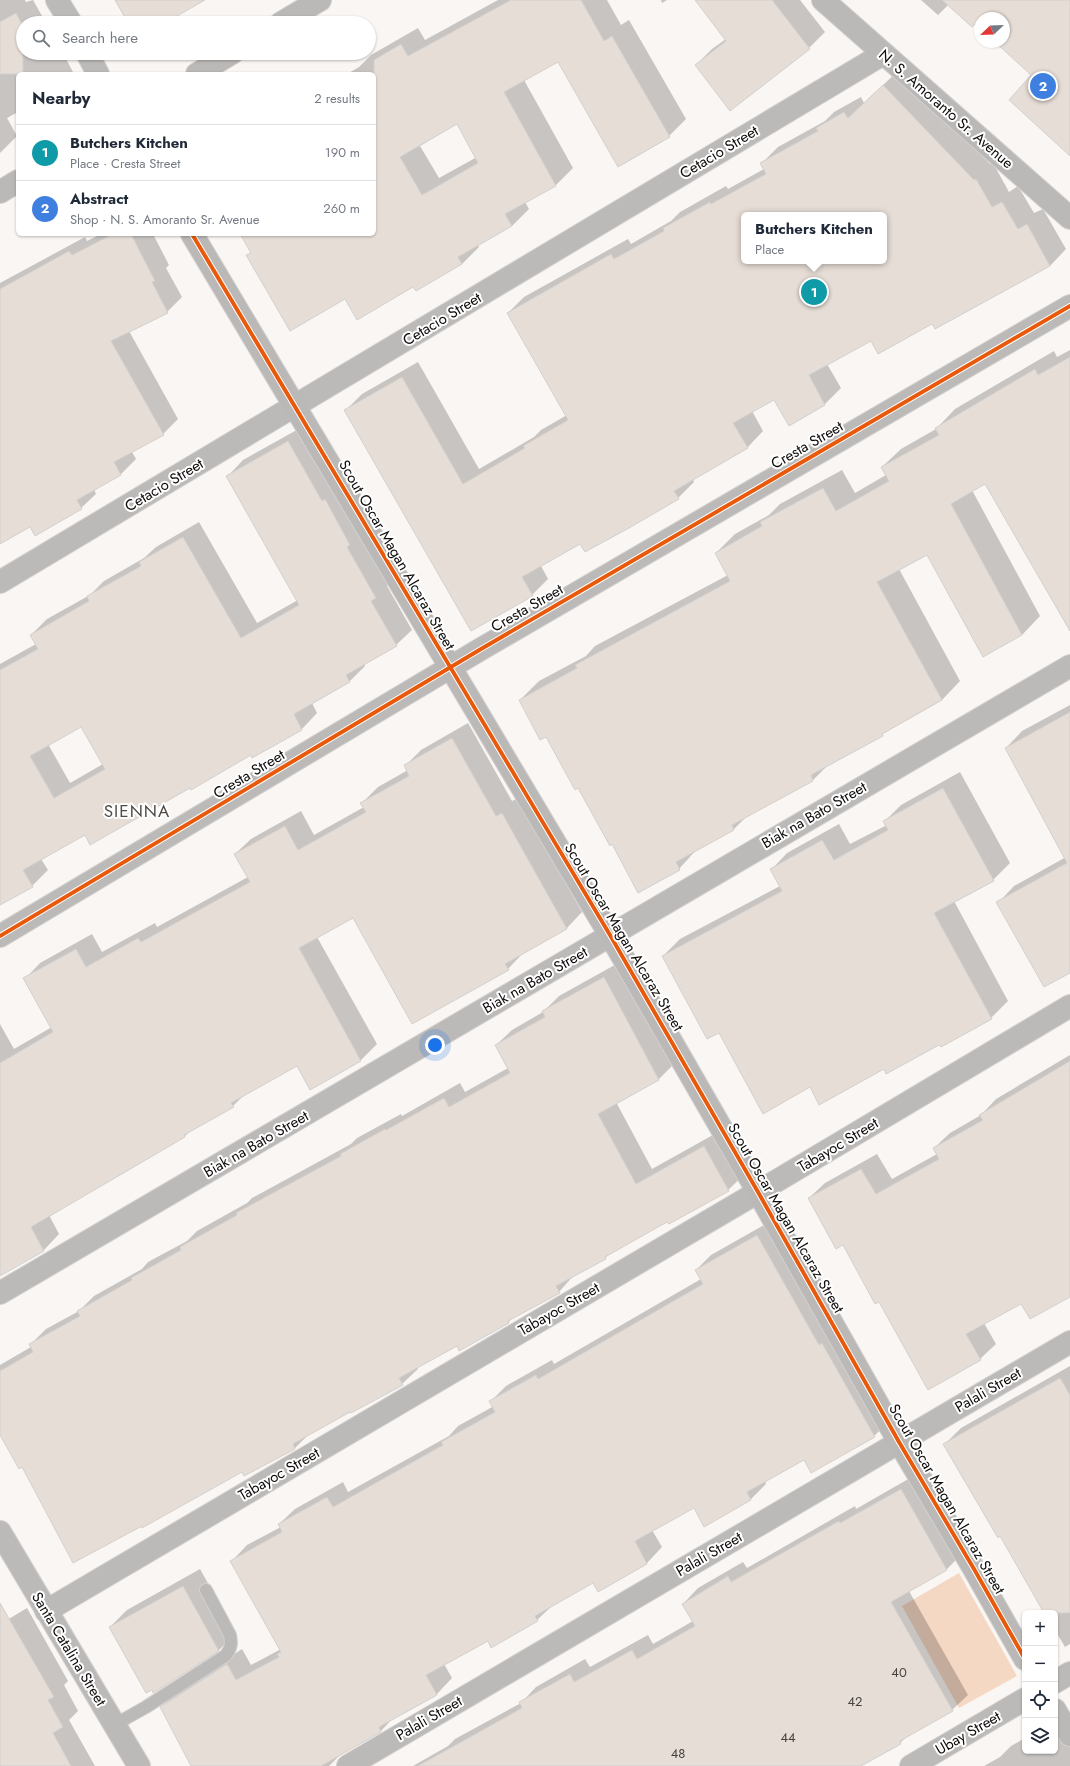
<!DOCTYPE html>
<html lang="en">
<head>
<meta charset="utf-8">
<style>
  :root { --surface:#fff; --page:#f6f6f7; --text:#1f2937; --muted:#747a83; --line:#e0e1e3; --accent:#605d5c }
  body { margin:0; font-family:Jost,sans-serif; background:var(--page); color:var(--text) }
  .controls { position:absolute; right:12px; bottom:12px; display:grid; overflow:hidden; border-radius:6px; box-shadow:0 1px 3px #0004 }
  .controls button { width:36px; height:36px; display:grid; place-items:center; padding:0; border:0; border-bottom:1px solid var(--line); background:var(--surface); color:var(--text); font:20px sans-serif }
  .compass { position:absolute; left:974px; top:12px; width:36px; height:36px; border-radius:50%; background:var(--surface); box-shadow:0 1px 3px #0004; rotate:247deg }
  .you { position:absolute; left:435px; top:1045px; width:14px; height:14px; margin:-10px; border:3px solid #fff; border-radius:50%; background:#1a73e8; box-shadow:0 0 0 6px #1a73e833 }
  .badge { display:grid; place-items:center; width:26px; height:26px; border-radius:50%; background:var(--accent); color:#fff; font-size:13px; font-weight:700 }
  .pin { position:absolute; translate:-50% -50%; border:2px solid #fff; box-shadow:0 1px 4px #0006 }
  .popup { position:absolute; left:741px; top:212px; width:146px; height:52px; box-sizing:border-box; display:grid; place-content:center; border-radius:6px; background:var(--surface); filter:drop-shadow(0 1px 3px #0005); font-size:13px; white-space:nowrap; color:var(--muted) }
  .popup b { font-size:15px; color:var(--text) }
  .popup::after { content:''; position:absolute; left:50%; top:100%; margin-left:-8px; border:8px solid transparent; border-top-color:var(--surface) }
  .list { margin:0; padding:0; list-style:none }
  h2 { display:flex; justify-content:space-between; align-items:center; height:52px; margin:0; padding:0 16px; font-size:17px }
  h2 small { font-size:13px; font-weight:400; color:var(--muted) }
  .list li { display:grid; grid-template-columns:26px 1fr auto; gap:12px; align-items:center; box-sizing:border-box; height:56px; padding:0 16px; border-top:1px solid var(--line) }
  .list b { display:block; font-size:15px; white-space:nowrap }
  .list p { margin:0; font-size:13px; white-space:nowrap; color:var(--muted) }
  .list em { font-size:13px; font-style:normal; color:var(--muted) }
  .icon { flex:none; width:22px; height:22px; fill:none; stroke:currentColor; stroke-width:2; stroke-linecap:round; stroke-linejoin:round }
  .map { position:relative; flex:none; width:1070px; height:1766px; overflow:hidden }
  .search { position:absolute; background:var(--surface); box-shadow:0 1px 3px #0004; left:16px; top:16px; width:360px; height:44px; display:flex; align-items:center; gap:10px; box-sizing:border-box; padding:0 14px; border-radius:22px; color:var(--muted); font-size:15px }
  .panel { position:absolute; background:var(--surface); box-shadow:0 1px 3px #0004; left:16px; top:72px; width:360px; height:164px; border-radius:6px }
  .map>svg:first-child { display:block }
</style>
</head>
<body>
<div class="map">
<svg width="1070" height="1766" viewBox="0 0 1070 1766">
  <rect width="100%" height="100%" fill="#f9f6f3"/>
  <polygon fill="#f5d8c3" points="959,1573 1017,1676 959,1708 902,1606"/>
  <g fill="#0003" fill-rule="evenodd">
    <polygon points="0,0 25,0 26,2 33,0 46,23 23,23 23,53 63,53 74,74 18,74 18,112 7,118 17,136 0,153"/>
    <path d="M498,0H607L621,25L629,20L686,119L669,136L559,61L524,80L573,168L556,185L525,202L529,209L512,226L478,245L479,247L462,264L416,290L414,285L345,297L248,255L251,252L241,234H374V74H347L359,67L371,55L418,28L425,40ZM457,123L477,157L439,178L420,146Z"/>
    <polygon points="661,0 667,0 662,3"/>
    <polygon points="696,0 800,0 825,32 809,48 696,65 712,49 726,39"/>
    <polygon points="921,0 1070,0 1070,143 1033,75 997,42 1004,42 1004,18 980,18 980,27 948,5 938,15"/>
    <path d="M900,69L990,164L993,163L1009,192L1018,186L1034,213L1043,209L1066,249L1050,266L933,323L871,340L827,364L841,388L825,404L789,424L774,398L752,411L763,431L747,448L693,479L694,482L678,498L580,543L541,566L548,579L532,595L346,410L362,394L418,362L479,469L534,437L541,430L567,415L508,313L524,297L628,239L631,244L671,221L680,212L726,186L728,189L764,169L761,164L778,147L825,121L834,112L861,97L864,103ZM744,215H884V261H744Z"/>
    <polygon points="101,234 153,234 169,265 166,268 182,297 167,312 129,331 178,419 163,434 132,452 136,459 121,474 94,489 96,494 81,508 31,526 0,543 0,283 85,237 87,241"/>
    <polygon points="1070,350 1070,618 986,483 972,490 1040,616 1022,635 927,554 899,569 960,681 942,700 828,765 813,780 747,816 734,829 697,849 679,869 613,843 546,735 520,700 539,681 586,656 595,646 728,575 716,553 735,534 769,515 780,504 842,470 855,493 886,475 882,467 901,449 936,429 955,409 1054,351 1057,357"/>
    <path d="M304,426L391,582L387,586L412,630L396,645L364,664L365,666L349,682L312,703L317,713L302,729L253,756L251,754L191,787L85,834L41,859L48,870L32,886L0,904V664L36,644L31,635L47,619L90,595L104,581L144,558L156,547L199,522L257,623L298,600L228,476L243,460ZM81,726L103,764L70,783L48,744Z"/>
    <polygon points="1070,705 1070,972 998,903 1014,886 1066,857 1006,748 1022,731"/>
    <polygon points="468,723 512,801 518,798 582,912 567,928 524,952 508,969 353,916 317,937 377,1044 361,1060 310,1089 297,1065 246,1093 233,1106 190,1131 184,1137 49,1215 59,1234 44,1250 0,1275 0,1024 14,1049 52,1027 25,979 40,963 92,934 102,952 155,923 157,927 248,877 235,854 251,839 301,811 314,835 364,807 362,803 378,787 408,770 405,766 421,750"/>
    <polygon points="960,772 1010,863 993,880 954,901 1008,1001 991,1018 940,1043 884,1068 810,1086 719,1032 663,956 680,939 780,886 771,870 787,853 839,824 850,844 887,825 885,821 901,805"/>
    <polygon points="620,962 675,1063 659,1079 616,1102 652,1169 720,1131 744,1175 728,1190 668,1221 612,1252 605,1258 574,1275 559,1292 514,1316 508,1323 457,1345 417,1367 418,1369 402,1384 309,1434 295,1448 242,1471 22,1466 0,1433 0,1365 31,1347 30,1345 46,1329 79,1311 94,1296 142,1269 148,1262 187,1241 197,1231 247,1203 252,1198 351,1144 357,1138 401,1114 402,1116 460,1083 465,1092 508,1068 496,1045 512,1030 543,1012 559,996"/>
    <polygon points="1070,1055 1070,1295 1021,1302 984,1323 996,1344 980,1359 879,1301 843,1244 809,1198 825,1183 877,1154 892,1179 937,1154 934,1148 950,1133 981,1115 996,1099"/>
    <polygon points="773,1220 890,1421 874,1436 805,1459 765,1481 766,1484 751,1499 694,1506 652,1530 662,1547 647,1563 598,1590 593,1581 553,1605 537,1620 488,1640 444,1664 452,1678 437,1694 394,1717 381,1731 341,1754 329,1766 195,1766 162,1707 177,1691 242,1649 251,1665 281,1649 232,1561 247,1545 281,1527 279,1524 295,1509 343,1482 348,1492 449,1436 458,1426 494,1406 491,1401 506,1386 552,1360 554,1364 701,1279 696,1270 711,1255"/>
    <polygon points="1070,1366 1070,1644 1065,1647 1055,1630 1055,1613 1045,1613 1000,1535 945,1444 961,1428"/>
    <polygon points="917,1474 962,1554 946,1570 909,1591 968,1695 952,1710 909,1734 900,1743 855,1766 413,1766 448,1746 455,1739 521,1703 536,1687 585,1659 590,1667 648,1635 653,1644 693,1621 683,1604 698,1588 743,1562 747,1568 855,1506 856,1509"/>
    <polygon points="200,1569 236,1633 219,1650 154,1692 110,1627 127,1610"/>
    <polygon points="27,1608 68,1681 64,1685 78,1711 69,1720 95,1766 0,1766 0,1609 7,1620"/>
    <polygon points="1055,1720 1070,1746 1070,1766 984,1766 1000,1757 1011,1746 1025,1738 1025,1751 1055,1751"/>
  </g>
  <g fill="#e6ddd6" stroke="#d2d0ce" fill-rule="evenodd">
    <polygon points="115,0 205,0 165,23 128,23"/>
    <path d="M511,0H581L604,41L612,36L670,137L618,167L558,62L504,92L556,186L505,214L512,226L458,257L462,264L416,291L413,287L357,320L345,299L290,331L246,255L251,253L240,234H374V60L401,44L408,56ZM457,124L478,163L422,195L400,157Z"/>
    <polygon points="695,0 772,0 810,49 730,111 695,65 726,41"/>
    <polygon points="942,0 1070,0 1070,156 1009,100 1031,75 995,42 1004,42 1004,18 980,18 980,28 975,24 972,27"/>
    <polygon points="16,13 23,26 23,74 0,74 0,22"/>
    <path d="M883,85L974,180L976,179L992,207L1002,202L1018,229L1027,224L1050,266L935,329L932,324L878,354L871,341L809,375L825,405L789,426L774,400L733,423L748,448L674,491L679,499L629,528L585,552L580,544L522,577L533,596L471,631L344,410L402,377L463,484L525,448L523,446L568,420L507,313L611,254L614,259L664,231L663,228L710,202L711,204L766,174L760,163L818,131L816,128L844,112L848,118ZM744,215H884V261H744Z"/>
    <polygon points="113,234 131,234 155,281 152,282 168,313 111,341 164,435 114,462 121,475 77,500 82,509 35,536 30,527 0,544 0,289 69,251 72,255"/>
    <polygon points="1070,357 1070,631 985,484 951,504 1022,635 983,657 927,555 877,582 942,700 882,734 883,736 811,775 813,781 732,825 734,830 676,862 680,870 638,893 612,844 610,846 578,788 575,790 546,737 540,740 519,700 577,668 575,665 730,581 715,553 762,526 760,522 823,488 836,511 889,481 881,467 939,435 935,428 1035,369 1038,375"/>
    <path d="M288,441L322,501L325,499L350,545L347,547L376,598L371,601L397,646L346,675L350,682L294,714L302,730L252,758L251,755L191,790L190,788L90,845L85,835L23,870L33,887L0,905V670L38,649L30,635L89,601L87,596L141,566L139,562L183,537L241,638L299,605L226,476ZM81,727L105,769L54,798L30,756Z"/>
    <polygon points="1070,712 1070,973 1044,987 996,902 1067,863 1005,748"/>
    <polygon points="452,738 496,816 502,813 567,929 505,964 509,970 412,1024 353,918 299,948 361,1061 310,1090 297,1066 231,1103 234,1107 184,1135 185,1137 31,1227 44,1251 0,1276 0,1063 53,1032 23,978 76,949 86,967 138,938 141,942 250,882 234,854 285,826 298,850 366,812 360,803 409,776 404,765"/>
    <polygon points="943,788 994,881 934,913 992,1019 941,1047 939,1045 886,1074 884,1069 819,1105 810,1087 763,1114 719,1033 707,1039 662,956 782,891 770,869 822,840 834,860 888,830 883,821"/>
    <polygon points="604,977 659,1080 598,1114 636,1184 704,1146 729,1191 669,1224 667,1222 605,1257 606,1259 556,1286 560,1293 508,1321 509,1323 459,1351 457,1346 399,1378 403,1385 351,1413 350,1412 293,1444 295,1449 244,1476 242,1472 142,1528 142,1526 73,1563 22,1467 19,1469 0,1435 0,1371 33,1352 29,1344 80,1316 77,1311 132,1280 131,1278 181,1250 180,1247 237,1215 236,1213 341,1156 340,1154 385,1129 386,1130 444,1098 449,1107 510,1073 495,1045 545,1017 542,1011"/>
    <polygon points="1070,1061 1070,1297 1030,1319 1021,1304 966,1334 981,1360 928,1390 879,1302 875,1304 843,1245 836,1249 808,1198 861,1169 876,1194 939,1159 933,1148 983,1120 979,1115"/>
    <polygon points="757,1235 819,1345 822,1343 875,1437 811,1473 804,1460 747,1492 751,1500 704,1527 694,1508 635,1541 647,1564 598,1592 593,1583 535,1616 538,1621 491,1648 488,1641 426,1675 437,1695 379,1727 381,1732 321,1766 191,1766 160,1707 227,1664 236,1680 279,1657 277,1654 281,1652 230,1561 282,1532 278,1524 327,1497 333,1507 443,1445 441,1442 495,1412 489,1401 536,1375 538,1379 703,1284 695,1270"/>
    <polygon points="1060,1378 1070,1395 1070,1613 1044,1613 1000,1536 998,1538 943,1444"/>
    <polygon points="901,1489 947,1570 891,1602 953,1711 900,1741 901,1744 861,1766 418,1766 522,1708 519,1702 570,1674 574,1682 632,1650 637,1659 695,1626 682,1604 728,1576 731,1582 839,1521 840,1523"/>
    <polygon points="183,1586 219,1651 153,1693 152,1690 146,1693 109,1627"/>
    <polygon points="0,1603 54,1697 48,1700 63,1727 53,1733 71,1766 0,1766"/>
  </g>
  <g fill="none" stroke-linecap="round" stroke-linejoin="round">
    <defs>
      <path id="lane" d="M114,1725L146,1707L225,1656C231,1649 232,1644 230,1635L206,1590"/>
      <g id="street">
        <polyline points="57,0 71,23"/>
        <polyline points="87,53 98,74"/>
        <polyline points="0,582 883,54"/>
        <polyline points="0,936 481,649 1070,306"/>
        <polyline points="0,1293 1070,666"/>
        <polyline points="0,1532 139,1766"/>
        <polyline points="46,1611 758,1192 1070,1006"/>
        <polyline points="1055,1682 1070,1673"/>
        <polyline points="348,1766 1070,1342"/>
        <polyline points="911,1766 1025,1699"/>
      </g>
      <g id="secondary">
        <polyline points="823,0 1070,218"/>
        <polyline points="281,23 320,0"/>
        <polyline points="197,74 232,53"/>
        <polyline points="0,192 18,181"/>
        <polyline points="192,234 610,935 758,1192 899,1442 974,1569 1025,1659"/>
        <polyline points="1055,1710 1070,1735"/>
      </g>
    </defs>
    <use href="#lane" stroke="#d3d0cf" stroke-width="14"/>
    <use href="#street" stroke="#d3d0cf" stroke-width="24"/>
    <use href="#secondary" stroke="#d3d0cf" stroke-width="24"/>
    <use href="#lane" stroke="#bbbab8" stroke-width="12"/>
    <use href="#street" stroke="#bbbab8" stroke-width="22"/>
    <use href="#secondary" stroke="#bab9b8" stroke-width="22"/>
    <defs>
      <g id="cycleway">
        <polyline points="192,234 610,935 758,1192 899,1442 974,1569 1025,1659"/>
        <polyline points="0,936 481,649 1070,306"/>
      </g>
    </defs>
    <use href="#cycleway" stroke="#fff" stroke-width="6"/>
    <use href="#cycleway" stroke="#e8590c" stroke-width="4"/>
  </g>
  <g text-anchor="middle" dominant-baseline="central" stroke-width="4" stroke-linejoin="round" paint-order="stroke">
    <g font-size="13" fill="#46423f">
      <text x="899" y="1672">40</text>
      <text x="855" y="1701">42</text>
      <text x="788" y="1737">44</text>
      <text x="678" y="1753">48</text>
    </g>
    <g font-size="15" fill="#0e0b0a" stroke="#fff">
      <text transform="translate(946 109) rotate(41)">N. S. Amoranto Sr. Avenue</text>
      <text transform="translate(719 152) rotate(-31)">Cetacio Street</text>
      <text transform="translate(442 319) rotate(-31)">Cetacio Street</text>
      <text transform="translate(807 445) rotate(-30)">Cresta Street</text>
      <text transform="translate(164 485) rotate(-31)">Cetacio Street</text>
      <text transform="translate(397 555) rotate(60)">Scout Oscar Magan Alcaraz Street</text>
      <text transform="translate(527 608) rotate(-30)">Cresta Street</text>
      <text transform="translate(249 774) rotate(-31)">Cresta Street</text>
      <text transform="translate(814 815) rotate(-30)">Biak na Bato Street</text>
      <text transform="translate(624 937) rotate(59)">Scout Oscar Magan Alcaraz Street</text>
      <text transform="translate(535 980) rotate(-30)">Biak na Bato Street</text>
      <text transform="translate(256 1144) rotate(-30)">Biak na Bato Street</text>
      <text transform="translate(838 1145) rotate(-31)">Tabayoc Street</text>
      <text transform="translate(786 1218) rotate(60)">Scout Oscar Magan Alcaraz Street</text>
      <text transform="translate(559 1309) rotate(-30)">Tabayoc Street</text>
      <text transform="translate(988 1390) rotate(-30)">Palali Street</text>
      <text transform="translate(279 1474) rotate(-30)">Tabayoc Street</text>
      <text transform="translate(947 1499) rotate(60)">Scout Oscar Magan Alcaraz Street</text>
      <text transform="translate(709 1554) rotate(-30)">Palali Street</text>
      <text transform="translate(69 1649) rotate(59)">Santa Catalina Street</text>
      <text transform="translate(429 1718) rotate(-30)">Palali Street</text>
      <text transform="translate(968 1733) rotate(-30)">Ubay Street</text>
    </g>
    <g font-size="17" letter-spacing="1" fill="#514b46" stroke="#fff">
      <text x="137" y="811">SIENNA</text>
    </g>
  </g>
</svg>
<div class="controls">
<button>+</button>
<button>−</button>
<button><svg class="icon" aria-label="locate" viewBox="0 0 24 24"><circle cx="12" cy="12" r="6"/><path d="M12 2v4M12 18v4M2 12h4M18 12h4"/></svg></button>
<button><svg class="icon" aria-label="layers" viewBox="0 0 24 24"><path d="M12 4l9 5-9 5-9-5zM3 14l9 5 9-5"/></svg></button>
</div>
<svg class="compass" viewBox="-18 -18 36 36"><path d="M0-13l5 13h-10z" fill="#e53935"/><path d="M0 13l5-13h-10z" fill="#747a83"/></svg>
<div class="you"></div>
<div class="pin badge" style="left:814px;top:292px;background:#0f9aa8">1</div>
<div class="popup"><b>Butchers Kitchen</b>Place</div>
<div class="pin badge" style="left:1043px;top:86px;background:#3f7fe0">2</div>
<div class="search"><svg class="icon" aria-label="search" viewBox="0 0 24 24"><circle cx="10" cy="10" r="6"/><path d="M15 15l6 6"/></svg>Search here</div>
<section class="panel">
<h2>Nearby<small>2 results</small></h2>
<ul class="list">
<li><span class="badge" style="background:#0f9aa8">1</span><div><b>Butchers Kitchen</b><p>Place · Cresta Street</p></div><em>190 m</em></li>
<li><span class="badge" style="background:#3f7fe0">2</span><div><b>Abstract</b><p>Shop · N. S. Amoranto Sr. Avenue</p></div><em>260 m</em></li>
</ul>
</section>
</div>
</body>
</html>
